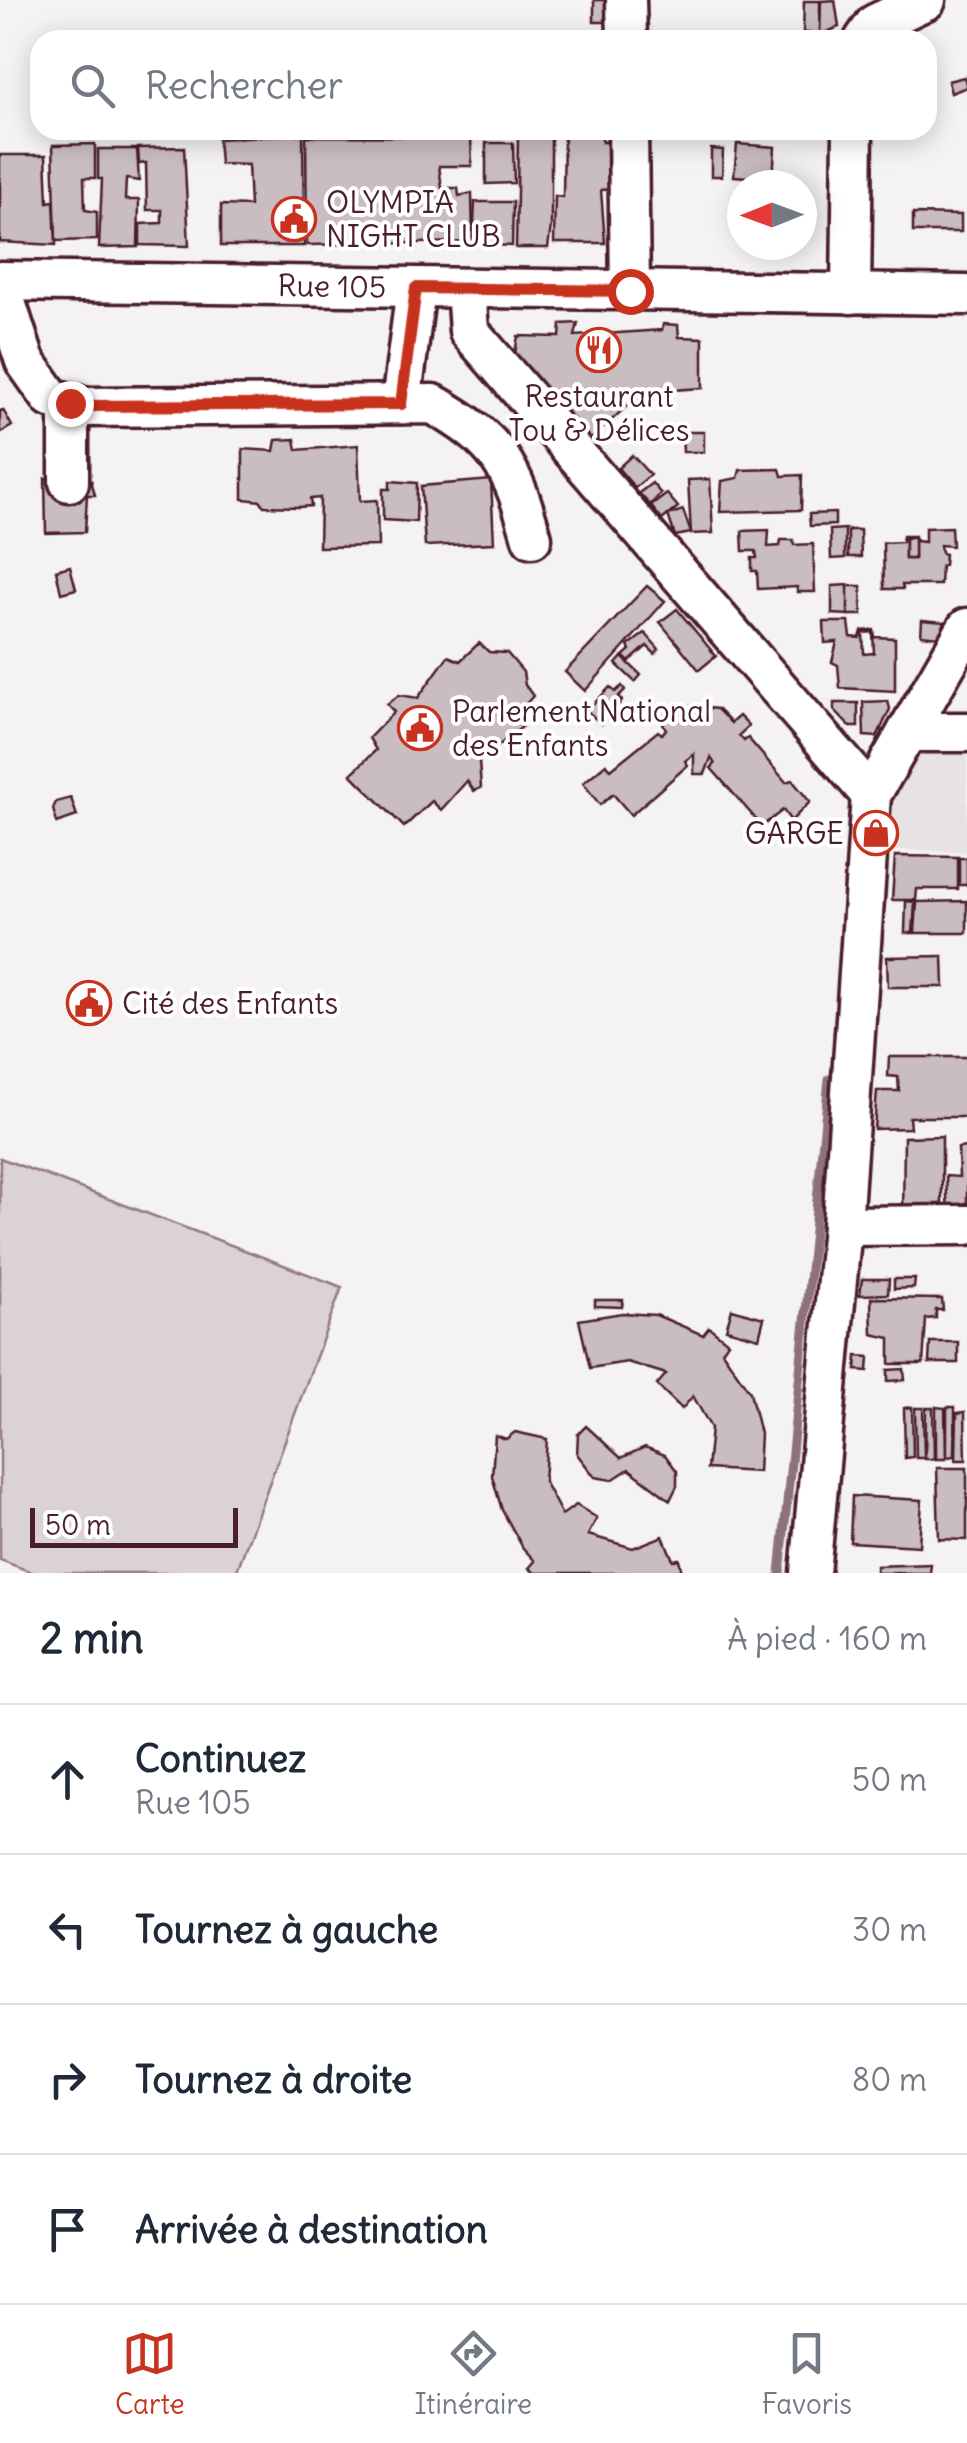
<!DOCTYPE html>
<html lang="fr">
<head>
<meta charset="utf-8">
<style>
  :root { --surface:#fff; --page:#f2f2f3; --text:#1f2937; --muted:#747a83; --line:#e0e1e3; --accent:#c8321e }
  body { margin:0; font-family:Delius,sans-serif; background:var(--page); color:var(--text) }
  .compass { position:absolute; left:727px; top:170px; width:90px; height:90px; border-radius:50%; background:var(--surface); box-shadow:0 5px 25px #0003; rotate:269deg }
  .scale { position:absolute; left:30px; bottom:25px; width:208px; box-sizing:border-box; padding-left:10px; border:5px solid #4a1f2b; border-top:0; font-size:28px; line-height:35px; white-space:nowrap; color:#4a1f2b; -webkit-text-stroke:8px #fff; paint-order:stroke }
  .stop { position:absolute; width:30px; height:30px; margin:-22px; border:8px solid #c8321e; border-radius:50%; background:#fff }
  .stop.end { background:#c8321e; border-color:#fff; box-shadow:0 2px 10px #0008 }
  .list { margin:0; padding:0; list-style:none }
  h2 { display:flex; justify-content:space-between; align-items:center; height:130px; margin:0; padding:0 40px; font-size:42px }
  h2 small { font-size:32px; font-weight:400; color:var(--muted) }
  .list li { display:grid; grid-template-columns:65px 1fr auto; gap:30px; align-items:center; box-sizing:border-box; height:150px; padding:0 40px; border-top:2px solid var(--line) }
  .list b { display:block; font-size:38px; white-space:nowrap }
  .list p { margin:0; font-size:32px; white-space:nowrap; color:var(--muted) }
  .list em { font-size:32px; font-style:normal; color:var(--muted) }
  .icon { flex:none; width:55px; height:55px; fill:none; stroke:currentColor; stroke-width:2; stroke-linecap:round; stroke-linejoin:round }
  .map { position:relative; flex:none; width:967px; height:1573px; overflow:hidden }
  .search { position:absolute; background:var(--surface); box-shadow:0 5px 25px #0003; left:30px; right:30px; top:30px; height:110px; display:flex; align-items:center; gap:25px; box-sizing:border-box; padding:0 35px; border-radius:30px; color:var(--muted); font-size:38px }
  .sheet { height:730px; background:var(--surface) }
  nav { display:flex; justify-content:space-around; align-items:center; box-sizing:border-box; height:140px; border-top:2px solid var(--line); background:var(--surface); font-size:28px; color:var(--muted) }
  nav a { display:grid; justify-items:center; gap:5px }
  nav .on { color:var(--accent) }
  .map>svg:first-child { display:block }
</style>
</head>
<body>
<div class="map">
<svg width="967" height="1573" viewBox="0 0 967 1573">
  <rect width="100%" height="100%" fill="#f4f2f2"/>
  <filter id="ink" filterUnits="userSpaceOnUse"><feTurbulence type="fractalNoise" baseFrequency=".01" numOctaves="2"/><feDisplacementMap in="SourceGraphic" scale="20" xChannelSelector="R" yChannelSelector="G"/><feConvolveMatrix kernelMatrix="1 2 1 2 8 2 1 2 1" color-interpolation-filters="sRGB"/></filter>
  <g filter="url(#ink)">
    <polygon fill="#e7e2e3" points="967,738 967,852 894,850 876,833 909,741"/>
    <polygon fill="#dbd2d5" stroke="#927880" stroke-width="2.5" points="0,1158 342,1287 236,1573 34,1573 0,1560"/>
    <g fill="none" stroke-linecap="round" stroke-linejoin="round">
      <polyline stroke="#8d727a" stroke-width="9" points="780,1573 829,1079"/>
    </g>
    <g fill="#cabdc1" stroke="#4a1f2b" stroke-width="2.5" fill-rule="evenodd">
      <polygon points="594,0 612,0 613,22 594,22"/>
      <polygon points="835,0 839,27 820,35 821,1"/>
      <polygon points="804,1 820,1 820,33 803,33"/>
      <polygon points="964,77 967,87 951,93 948,81"/>
      <polygon points="564,133 602,133 602,142 612,141 612,189 601,190 605,243 554,243 555,196 563,197"/>
      <polygon points="303,134 304,246 221,246 221,205 250,206 248,165 220,164 218,139"/>
      <polygon points="551,135 551,226 548,248 516,248 518,136"/>
      <polygon points="306,136 471,137 472,166 439,166 442,188 458,188 459,196 472,193 473,242 307,245"/>
      <polygon points="486,143 513,143 514,183 486,184"/>
      <polygon points="95,144 95,178 84,178 85,210 97,212 97,240 56,241 53,145"/>
      <polygon points="737,144 775,147 773,179 734,176"/>
      <polygon points="184,147 189,246 140,245 140,224 162,223 162,210 147,210 146,163 139,164 138,148"/>
      <polygon points="98,149 137,149 139,181 126,179 125,200 139,200 138,247 99,248 102,179 98,179"/>
      <polygon points="711,149 723,150 722,176 711,176"/>
      <polygon points="0,155 46,155 48,202 54,201 56,245 0,242"/>
      <polygon points="740,192 742,192 742,240 736,240"/>
      <polygon points="475,202 513,202 512,246 473,244"/>
      <polygon points="913,214 961,215 961,232 913,232"/>
      <polygon points="578,323 575,336 662,330 663,324 678,325 679,337 703,338 703,388 656,391 656,401 632,401 629,389 614,390 627,406 589,441 515,353 518,336 560,337 561,324"/>
      <polygon points="3,410 12,426 0,433 0,411"/>
      <polygon points="682,432 704,432 704,452 683,452"/>
      <polygon points="295,439 297,450 358,445 360,501 377,500 378,546 319,547 320,498 310,499 311,506 299,507 264,506 261,501 243,499 243,449 274,451 276,440"/>
      <polygon points="632,455 650,475 635,488 618,468"/>
      <polygon points="780,469 782,476 802,475 801,510 720,512 722,481 738,478 740,470"/>
      <polygon points="83,477 91,480 95,495 87,495 85,532 46,533 45,478"/>
      <polygon points="710,479 713,533 691,534 688,480"/>
      <polygon points="491,480 494,543 425,546 421,486"/>
      <polygon points="390,481 417,483 416,522 383,520 383,489 390,489"/>
      <polygon points="652,483 661,494 650,505 639,493"/>
      <polygon points="667,494 678,507 662,520 651,506"/>
      <polygon points="683,510 691,533 675,536 668,515"/>
      <polygon points="835,513 835,525 810,526 809,514"/>
      <path d="M951,527L952,546L940,545L941,553L945,554L944,565L941,566L940,585H902L903,589H884L883,543L902,542L903,536H915L916,541L925,542V528ZM905,538H914V559H905Z"/>
      <polygon points="845,529 845,558 831,559 830,530"/>
      <polygon points="769,530 768,547 780,546 781,540 793,540 794,545 813,544 815,592 797,592 797,587 758,589 757,571 752,571 752,558 757,558 756,551 743,551 742,531"/>
      <polygon points="848,530 860,530 861,557 848,557"/>
      <rect x="905" y="538" width="9" height="21"/>
      <polygon points="70,566 76,589 61,593 56,570"/>
      <polygon points="848,585 849,615 832,614 832,586"/>
      <polygon points="647,586 665,601 585,691 565,672"/>
      <polygon points="848,586 861,586 862,615 848,615"/>
      <polygon points="677,609 716,656 699,670 660,622"/>
      <polygon points="922,620 945,622 939,637 921,635"/>
      <path d="M824,622H849L851,637L860,638L862,631L874,630L875,637L895,638V691L840,688L838,665L832,662L837,642L825,643ZM873,632L874,653L864,654L863,633Z"/>
      <polygon points="645,633 659,649 655,654 647,646 629,662 623,656 630,650 628,646"/>
      <polygon points="479,643 489,652 507,653 523,672 525,685 533,696 515,716 522,727 479,761 481,788 474,791 467,781 441,810 432,801 404,827 351,774 376,750 369,738 394,712 387,704 399,695 418,698 448,656 460,661"/>
      <polygon points="622,657 641,675 635,682 616,664"/>
      <polygon points="622,686 625,690 618,697 622,701 601,724 587,711 610,687 615,692"/>
      <polygon points="888,701 890,709 877,737 864,736 863,702"/>
      <polygon points="834,703 858,703 858,727 850,727 834,710"/>
      <polygon points="691,706 717,709 731,723 739,716 749,726 739,735 744,741 748,738 786,782 792,780 810,802 791,821 783,810 762,826 711,768 715,764 711,758 705,774 694,774 694,754 685,761 688,765 631,815 613,794 600,805 583,783 606,764 611,769 658,731 662,734 666,729 661,720 668,711 677,718"/>
      <polygon points="71,798 77,816 57,823 53,809 56,802"/>
      <polygon points="895,856 958,857 958,889 917,889 916,900 892,900"/>
      <rect x="959" y="858" width="8" height="27"/>
      <polygon points="906,901 915,902 913,933 905,933"/>
      <polygon points="967,901 967,933 915,933 917,902"/>
      <polygon points="943,956 944,987 888,987 887,957"/>
      <polygon points="889,1057 967,1057 967,1117 909,1117 910,1128 874,1129 877,1091 899,1091 898,1077 888,1076"/>
      <polygon points="942,1136 942,1217 903,1215 904,1137"/>
      <polygon points="967,1147 967,1203 961,1204 961,1216 948,1216 946,1176 959,1177 958,1148"/>
      <polygon points="862,1279 889,1279 888,1294 860,1295"/>
      <polygon points="894,1279 915,1279 914,1288 894,1289"/>
      <polygon points="871,1298 942,1299 943,1310 936,1310 936,1318 926,1319 923,1364 890,1364 890,1338 872,1334"/>
      <polygon points="595,1300 623,1300 622,1307 595,1306"/>
      <polygon points="732,1309 764,1318 759,1338 726,1329"/>
      <polygon points="622,1313 656,1315 703,1335 709,1327 728,1342 722,1351 750,1392 760,1434 758,1472 707,1469 711,1428 693,1396 682,1409 657,1385 666,1374 627,1362 590,1368 579,1320"/>
      <polygon points="930,1342 958,1342 958,1363 929,1363"/>
      <polygon points="857,1356 869,1357 868,1371 856,1370"/>
      <polygon points="904,1369 905,1380 888,1381 888,1370"/>
      <polygon points="912,1407 913,1457 905,1458 904,1408"/>
      <polygon points="936,1407 945,1408 946,1459 936,1459"/>
      <polygon points="947,1407 955,1407 955,1456 947,1457"/>
      <polygon points="915,1408 923,1408 924,1458 916,1458"/>
      <polygon points="926,1408 933,1408 934,1459 925,1459"/>
      <polygon points="965,1412 966,1460 956,1460 957,1413"/>
      <polygon points="586,1426 621,1458 645,1447 665,1455 677,1471 677,1486 670,1500 629,1469 612,1480 595,1477 577,1454 578,1434"/>
      <polygon points="515,1432 547,1439 544,1481 562,1515 576,1505 597,1518 588,1535 633,1548 663,1536 673,1560 679,1559 682,1573 535,1573 529,1568 535,1561 523,1548 502,1510 492,1476 495,1435 506,1439"/>
      <polygon points="937,1468 967,1468 967,1540 939,1539"/>
      <polygon points="852,1496 922,1500 919,1546 850,1542"/>
      <polygon points="931,1564 930,1573 876,1573 876,1566"/>
    </g>
    <g fill="none" stroke-linecap="round" stroke-linejoin="round">
      <defs>
        <g id="minor">
          <polyline points="626,0 627,40"/>
          <polyline points="864,40 875,24 926,0"/>
          <polyline points="628,130 630,291"/>
          <path id="s1" d="M0,281L967,295"/>
          <path d="M0,284L25,361L51,398L84,407L433,404C499,441 512,466 532,538"/>
          <polyline points="466,288 469,331 871,795"/>
          <polyline points="851,294 853,130"/>
          <polyline points="401,404 416,288"/>
          <polyline points="69,482 69,403"/>
          <polyline points="907,732 967,732"/>
          <polyline points="842,1226 967,1225"/>
          <polyline points="810,1573 842,1226 871,795 967,628"/>
        </g>
      </defs>
      <use href="#minor" stroke="#4a1f2b" stroke-width="45"/>
      <use href="#minor" stroke="#fff" stroke-width="38"/>
    </g>
  </g>
  <g fill="none" stroke-linecap="round" stroke-linejoin="round" filter="url(#ink)">
    <polyline stroke="#c8321e" stroke-width="12" points="70,403 84,406 401,404 416,288 630,291"/>
  </g>
  <defs>
    <symbol id="civic-ring" viewBox="-11 -11 22 22"><circle r="9.5" fill="#fff" stroke="#c8321e" stroke-width="1.5"/><path d="M-.6-6.5H3V-4.5H.6V-3L4-1V1h2V6H-6V1h2V-1L-.6-3ZM-1.2 2.5V6h2.4V2.5Z" fill="#c8321e"/></symbol>
    <symbol id="restaurant-ring" viewBox="-11 -11 22 22"><circle r="9.5" fill="#fff" stroke="#c8321e" stroke-width="1.5"/><path d="M-5-6h1v4h1v-4h1v4h1v-4h1v5L-1.5 .5V6h-2V.5L-5-1ZM5-6V6H3V1.5H1.5Q1.5-4 5-6Z" fill="#c8321e"/></symbol>
    <symbol id="shop-ring" viewBox="-11 -11 22 22"><circle r="9.5" fill="#fff" stroke="#c8321e" stroke-width="1.5"/><path d="M-5-2.5h2.3a2.7 3.5 0 0 1 5.4 0H5L5.5 6h-11ZM-1.5-2.5h3a1.5 2.3 0 0 0-3 0Z" fill="#c8321e"/></symbol>
  </defs>
  <g fill-rule="evenodd">
    <use href="#civic-ring" x="269" y="194" width="50" height="50"/>
    <use href="#restaurant-ring" x="574" y="325" width="50" height="50"/>
    <use href="#civic-ring" x="395" y="703" width="50" height="50"/>
    <use href="#shop-ring" x="851" y="808" width="50" height="50"/>
    <use href="#civic-ring" x="64" y="978" width="50" height="50"/>
  </g>
  <g text-anchor="middle" dominant-baseline="central" stroke-width="8" stroke-linejoin="round" paint-order="stroke">
    <g font-size="30" fill="#4a1f2b" stroke="#fff" text-anchor="start">
      <text x="326" y="202">OLYMPIA<tspan x="326" dy="34">NIGHT CLUB</tspan></text>
      <text x="599" y="396" text-anchor="middle">Restaurant<tspan x="599" dy="34">Tou &amp; Délices</tspan></text>
      <text x="452" y="711">Parlement National<tspan x="452" dy="34">des Enfants</tspan></text>
      <text x="844" y="833" text-anchor="end">GARGE</text>
      <text x="122" y="1003">Cité des Enfants</text>
    </g>
    <g font-size="30" fill="#4a1f2b" stroke="#fff">
      <text stroke="none"><textPath href="#s1" startOffset="332">Rue 105</textPath></text>
    </g>
  </g>
</svg>
<svg class="compass" viewBox="-18 -18 36 36"><path d="M0-13l5 13h-10z" fill="#e53935"/><path d="M0 13l5-13h-10z" fill="#747a83"/></svg>
<div class="scale">50 m</div>
<div class="stop" style="left:630px;top:291px"></div>
<div class="stop end" style="left:70px;top:403px"></div>
<div class="search"><svg class="icon" aria-label="search" viewBox="0 0 24 24"><circle cx="10" cy="10" r="6"/><path d="M15 15l6 6"/></svg>Rechercher</div>
</div>
<section class="sheet">
<h2>2 min<small>À pied · 160 m</small></h2>
<ul class="list">
<li><svg class="icon" aria-label="ahead" viewBox="0 0 24 24"><path d="M12 20V5M6 11l6-6 6 6"/></svg><div><b>Continuez</b><p>Rue 105</p></div><em>50 m</em></li>
<li><svg class="icon" aria-label="left" viewBox="0 0 24 24"><path d="M17 20v-9H6M10 6l-5 5 5 5"/></svg><div><b>Tournez à gauche</b></div><em>30 m</em></li>
<li><svg class="icon" aria-label="right" viewBox="0 0 24 24"><path d="M7 20v-9h11M14 6l5 5-5 5"/></svg><div><b>Tournez à droite</b></div><em>80 m</em></li>
<li><svg class="icon" aria-label="arrive" viewBox="0 0 24 24"><path d="M6 21V4h12l-3 4 3 4H6"/></svg><div><b>Arrivée à destination</b></div></li>
</ul>
</section>
<nav>
<a class="on"><svg class="icon" aria-label="map" viewBox="0 0 24 24"><path d="M3 6l6-2 6 2 6-2v14l-6 2-6-2-6 2zM9 4v14M15 6v14"/></svg>Carte</a>
<a><svg class="icon" aria-label="directions" viewBox="0 0 24 24"><path d="M12 3l9 9-9 9-9-9zM9 14v-3h6M13 9l2 2-2 2"/></svg>Itinéraire</a>
<a><svg class="icon" aria-label="saved" viewBox="0 0 24 24"><path d="M7 4h10v16l-5-4-5 4z"/></svg>Favoris</a>
</nav>
</body>
</html>
